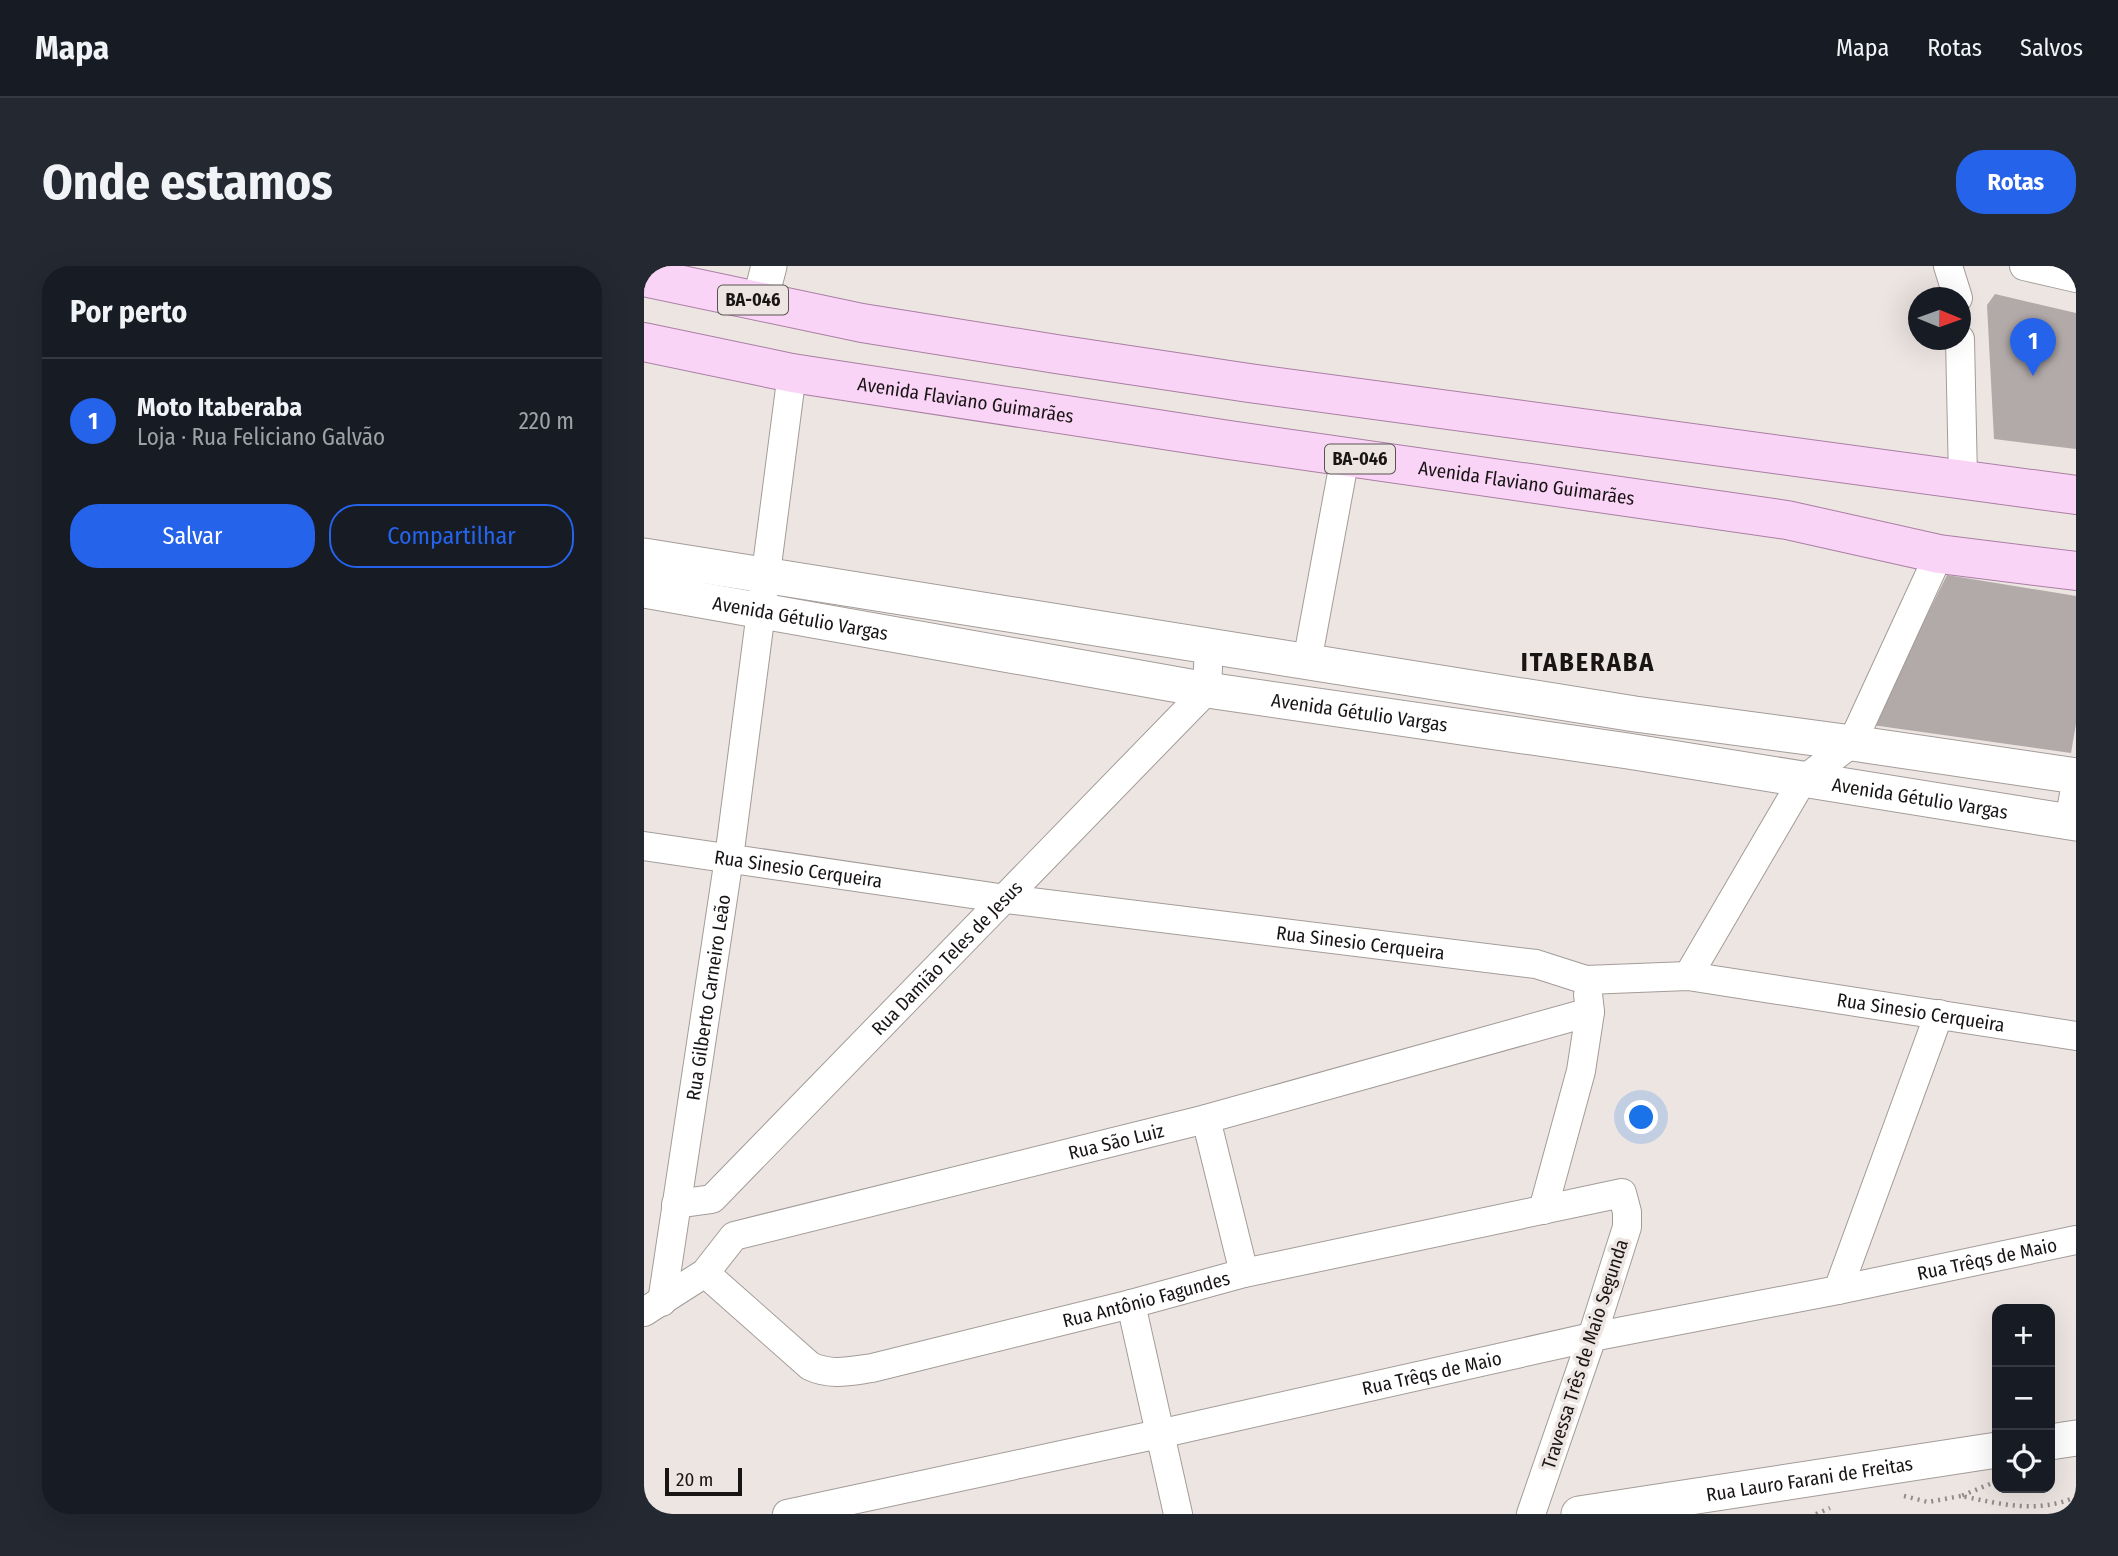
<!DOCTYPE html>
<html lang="pt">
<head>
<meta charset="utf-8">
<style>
  :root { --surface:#171b24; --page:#242831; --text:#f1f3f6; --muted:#9ea1a6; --line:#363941; --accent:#2563eb }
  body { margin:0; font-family:"Fira Sans Condensed",sans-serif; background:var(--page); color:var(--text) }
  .controls { position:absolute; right:21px; bottom:21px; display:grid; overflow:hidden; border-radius:14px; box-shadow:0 7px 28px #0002 }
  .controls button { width:63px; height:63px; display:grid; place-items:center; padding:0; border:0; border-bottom:2px solid var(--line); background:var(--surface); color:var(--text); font:35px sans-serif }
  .compass { position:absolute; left:1264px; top:21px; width:63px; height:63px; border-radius:50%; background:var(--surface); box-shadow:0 7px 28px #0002; rotate:91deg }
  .scale { position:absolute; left:21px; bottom:18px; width:77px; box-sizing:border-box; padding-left:7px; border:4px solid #181514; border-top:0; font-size:19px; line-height:24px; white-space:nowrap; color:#181514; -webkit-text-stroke:5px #ede5e2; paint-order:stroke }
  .you { position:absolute; left:998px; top:852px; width:24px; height:24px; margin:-18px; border:5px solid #fff; border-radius:50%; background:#1a73e8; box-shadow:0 0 0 10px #1a73e833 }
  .badge { display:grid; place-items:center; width:46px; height:46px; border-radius:50%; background:var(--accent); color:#fff; font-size:23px; font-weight:700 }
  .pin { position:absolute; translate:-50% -58px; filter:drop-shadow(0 2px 4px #0008) }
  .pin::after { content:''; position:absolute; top:37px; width:24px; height:21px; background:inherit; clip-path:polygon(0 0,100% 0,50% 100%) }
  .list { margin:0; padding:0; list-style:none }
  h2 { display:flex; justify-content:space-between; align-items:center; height:91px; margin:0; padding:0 28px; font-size:30px }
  h2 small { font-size:23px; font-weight:400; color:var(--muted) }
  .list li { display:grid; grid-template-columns:46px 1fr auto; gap:21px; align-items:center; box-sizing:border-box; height:126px; padding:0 28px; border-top:2px solid var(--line) }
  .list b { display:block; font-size:26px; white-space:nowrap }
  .list p { margin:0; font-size:23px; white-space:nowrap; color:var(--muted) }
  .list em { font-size:23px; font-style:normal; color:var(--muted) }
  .actions { display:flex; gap:14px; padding:21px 28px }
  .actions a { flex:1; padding:16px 0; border:2px solid var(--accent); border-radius:28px; text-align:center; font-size:24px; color:var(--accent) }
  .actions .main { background:var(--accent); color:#fff }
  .icon { flex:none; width:38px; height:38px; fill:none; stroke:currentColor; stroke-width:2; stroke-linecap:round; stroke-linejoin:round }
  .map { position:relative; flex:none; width:1432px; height:1248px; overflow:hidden; border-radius:28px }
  header { display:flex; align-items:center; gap:42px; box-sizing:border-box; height:98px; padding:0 35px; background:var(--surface); border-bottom:2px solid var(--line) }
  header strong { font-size:33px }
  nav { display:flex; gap:38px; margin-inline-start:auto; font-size:24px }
  .intro { display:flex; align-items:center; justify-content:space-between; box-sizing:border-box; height:168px; padding:0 42px }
  h1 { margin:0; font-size:49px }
  .button { padding:18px 32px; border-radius:28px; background:var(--accent); color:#fff; font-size:24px; font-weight:700 }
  main { display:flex; gap:42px; padding:0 42px }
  aside { flex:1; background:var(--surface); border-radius:28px; box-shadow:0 7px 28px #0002 }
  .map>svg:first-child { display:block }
</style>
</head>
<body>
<header>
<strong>Mapa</strong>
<nav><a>Mapa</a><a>Rotas</a><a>Salvos</a></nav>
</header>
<div class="intro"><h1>Onde estamos</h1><a class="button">Rotas</a></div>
<main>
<aside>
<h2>Por perto<small></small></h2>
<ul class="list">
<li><span class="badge">1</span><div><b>Moto Itaberaba</b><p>Loja · Rua Feliciano Galvão</p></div><em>220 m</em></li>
</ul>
<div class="actions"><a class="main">Salvar</a><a>Compartilhar</a></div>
</aside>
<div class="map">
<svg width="1432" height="1248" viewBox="0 0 1432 1248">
  <rect width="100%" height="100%" fill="#ede5e2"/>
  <g fill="#b2aaa8">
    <polygon points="1351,28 1432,47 1432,183 1350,173 1343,39"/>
    <polygon points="1303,309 1432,330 1432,458 1427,487 1228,459"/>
  </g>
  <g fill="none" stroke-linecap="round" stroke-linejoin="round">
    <defs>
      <g id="minor">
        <polyline points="1304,0 1314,32"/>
        <polyline points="1380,0 1432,12"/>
        <polyline points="1316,73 1319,213"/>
        <polyline points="663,396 701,191"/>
        <polyline points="1425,556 1432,517"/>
        <path id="s1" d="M0,580L362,633L892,698L942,714L1044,710L1432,770"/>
        <polyline points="1044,710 1158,515 1208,477 1295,288"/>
        <polyline points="562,853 600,1007"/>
        <path id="s2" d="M32,938L68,933L563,424L565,379"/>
        <polyline points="899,944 937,805 946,746 944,728"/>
        <path id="s3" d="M61,1007L166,1100C187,1110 206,1105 228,1102L487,1038L600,1007L978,927L983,946V961L948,1071L887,1248"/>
        <polyline points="1194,1024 1295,748"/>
        <path id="s4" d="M18,1036L85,592L148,107"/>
        <polyline points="487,1038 534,1248"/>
        <path id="s5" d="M0,1046L61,1007L90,970L562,853L946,746"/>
        <path id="s6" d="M143,1248L515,1168L948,1071L1194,1024L1432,974"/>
      </g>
      <g id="tertiary">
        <polyline points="116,35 125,0"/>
        <polyline points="0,290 991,448 1208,477 1432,510"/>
        <path id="s7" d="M0,324L563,424L984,485L1432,557"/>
        <polyline points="1406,1176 1432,1172"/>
        <path id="s8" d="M935,1248L1353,1184"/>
      </g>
      <g id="primary">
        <polyline points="0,11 218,57 412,88 605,117 1432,229"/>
        <path id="s9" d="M0,76L148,107L585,174L1143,254L1295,288L1432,305"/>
      </g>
    </defs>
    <use href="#minor" stroke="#a39c99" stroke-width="30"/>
    <use href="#tertiary" stroke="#a39c99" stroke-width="37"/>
    <use href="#primary" stroke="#a97fa3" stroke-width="40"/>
    <g stroke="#928c8a" stroke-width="4.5" stroke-dasharray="2 5" stroke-linecap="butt">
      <path d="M1346,1218L1317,1230C1358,1238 1392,1248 1432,1231"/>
      <polyline points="1260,1230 1284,1236 1317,1230"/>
      <polyline points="1172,1248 1186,1242"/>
    </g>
    <use href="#minor" stroke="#fff" stroke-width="28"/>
    <use href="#tertiary" stroke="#fff" stroke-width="35"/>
    <use href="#primary" stroke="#fad4f6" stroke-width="38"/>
  </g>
  <g text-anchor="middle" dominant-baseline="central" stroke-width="7" stroke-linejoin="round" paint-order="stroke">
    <g fill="#ede5e2" stroke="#585352" stroke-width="2">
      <rect x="74" y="19.5" width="70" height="29" rx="5"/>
      <rect x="681" y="178.5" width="70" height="29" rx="5"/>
    </g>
    <g font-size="18" font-weight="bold" fill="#181514">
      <text x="109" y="34">BA-046</text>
      <text x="716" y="193">BA-046</text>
    </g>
    <g font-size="19" fill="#181514" stroke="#ede5e2">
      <text stroke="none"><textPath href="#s9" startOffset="327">Avenida Flaviano Guimarães</textPath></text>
      <text stroke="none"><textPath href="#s9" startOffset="894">Avenida Flaviano Guimarães</textPath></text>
      <text stroke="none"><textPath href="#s7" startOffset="159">Avenida Gétulio Vargas</textPath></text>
      <text stroke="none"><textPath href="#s7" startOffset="726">Avenida Gétulio Vargas</textPath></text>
      <text stroke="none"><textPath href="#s7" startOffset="1293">Avenida Gétulio Vargas</textPath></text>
      <text stroke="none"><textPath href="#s1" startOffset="156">Rua Sinesio Cerqueira</textPath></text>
      <text stroke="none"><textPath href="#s1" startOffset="723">Rua Sinesio Cerqueira</textPath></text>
      <text stroke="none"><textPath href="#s2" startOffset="373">Rua Damião Teles de Jesus</textPath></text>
      <text stroke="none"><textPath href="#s4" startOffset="308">Rua Gilberto Carneiro Leão</textPath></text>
      <text stroke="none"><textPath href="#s1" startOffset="1290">Rua Sinesio Cerqueira</textPath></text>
      <text stroke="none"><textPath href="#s5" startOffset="513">Rua São Luiz</textPath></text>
      <text stroke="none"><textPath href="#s6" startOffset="1227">Rua Trêqs de Maio</textPath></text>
      <text stroke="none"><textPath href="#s3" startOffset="486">Rua Antônio Fagundes</textPath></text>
      <text transform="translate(941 1088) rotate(-72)">Travessa Três de Maio Segunda</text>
      <text stroke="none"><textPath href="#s6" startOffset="660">Rua Trêqs de Maio</textPath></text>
      <text stroke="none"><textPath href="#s8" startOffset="233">Rua Lauro Farani de Freitas</textPath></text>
    </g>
    <g font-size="26" font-weight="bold" letter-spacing="2" fill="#181514" stroke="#ede5e2">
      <text x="944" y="396">ITABERABA</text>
    </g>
  </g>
</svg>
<div class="controls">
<button>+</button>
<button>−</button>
<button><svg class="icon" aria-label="locate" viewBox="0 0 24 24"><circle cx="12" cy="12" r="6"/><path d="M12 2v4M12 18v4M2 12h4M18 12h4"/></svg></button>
</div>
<svg class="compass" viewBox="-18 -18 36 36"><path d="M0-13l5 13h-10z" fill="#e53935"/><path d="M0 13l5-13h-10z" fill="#9ea1a6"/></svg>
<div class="scale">20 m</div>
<div class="you"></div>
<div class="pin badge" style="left:1389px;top:110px">1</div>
</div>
</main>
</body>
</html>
